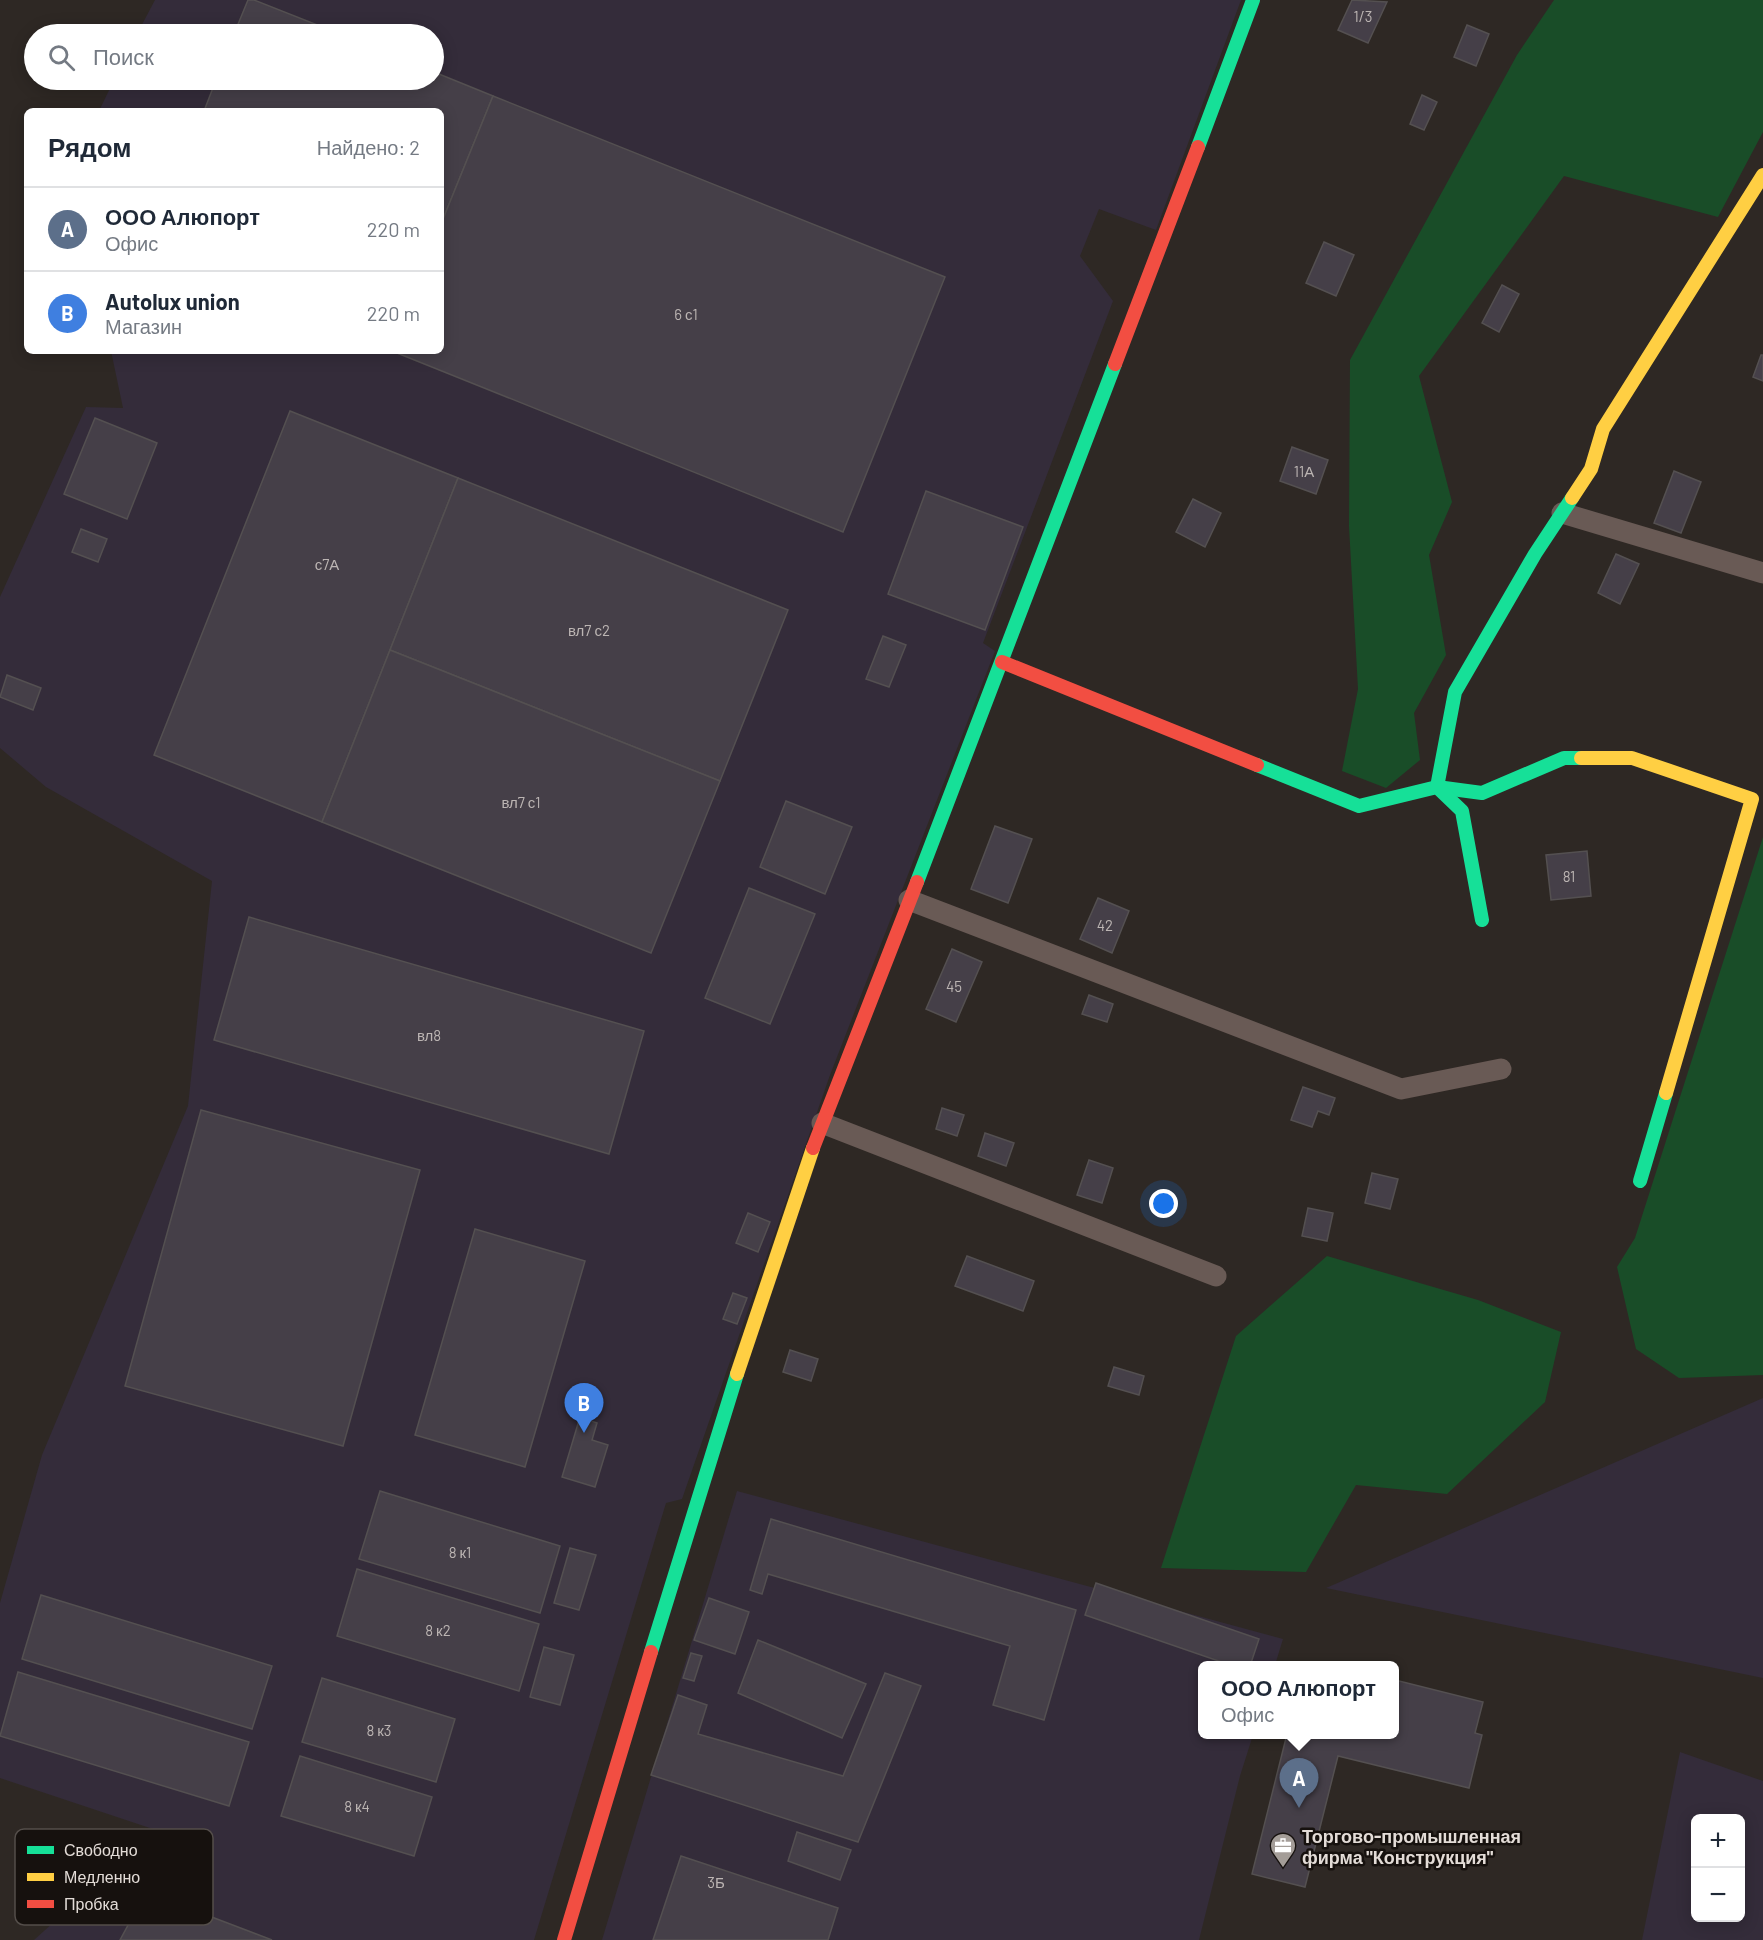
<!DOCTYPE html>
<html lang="ru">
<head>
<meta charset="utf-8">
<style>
  :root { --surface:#fff; --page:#f2f2f3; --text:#1f2937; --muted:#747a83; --line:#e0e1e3; --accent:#111827 }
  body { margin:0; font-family:Barlow,sans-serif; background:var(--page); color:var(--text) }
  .controls { position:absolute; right:18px; bottom:18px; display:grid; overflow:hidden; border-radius:9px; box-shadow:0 3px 15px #0003 }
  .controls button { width:54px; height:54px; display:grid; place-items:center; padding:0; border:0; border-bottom:2px solid var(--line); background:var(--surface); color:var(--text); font:30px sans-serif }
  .you { position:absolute; left:1164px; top:1204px; width:21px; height:21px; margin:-15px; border:4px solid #fff; border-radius:50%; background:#1a73e8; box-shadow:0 0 0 9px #1a73e833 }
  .badge { display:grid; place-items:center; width:39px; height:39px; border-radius:50%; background:var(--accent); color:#fff; font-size:20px; font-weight:700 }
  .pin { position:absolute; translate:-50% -50px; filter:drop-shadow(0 2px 3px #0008) }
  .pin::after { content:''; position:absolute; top:32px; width:21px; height:18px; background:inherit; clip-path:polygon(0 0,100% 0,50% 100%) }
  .popup { position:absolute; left:1198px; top:1661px; width:201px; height:78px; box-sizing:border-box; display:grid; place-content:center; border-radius:9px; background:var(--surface); filter:drop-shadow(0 2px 4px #0005); font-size:20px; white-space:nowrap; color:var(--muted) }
  .popup b { font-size:22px; color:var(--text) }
  .popup::after { content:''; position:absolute; left:50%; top:100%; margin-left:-12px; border:12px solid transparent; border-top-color:var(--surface) }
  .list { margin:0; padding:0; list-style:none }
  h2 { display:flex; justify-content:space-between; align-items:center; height:78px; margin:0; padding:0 24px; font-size:26px }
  h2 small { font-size:20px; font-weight:400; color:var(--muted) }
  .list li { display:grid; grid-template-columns:39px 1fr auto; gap:18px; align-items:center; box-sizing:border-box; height:84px; padding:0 24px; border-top:2px solid var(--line) }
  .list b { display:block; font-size:22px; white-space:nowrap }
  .list p { margin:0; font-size:20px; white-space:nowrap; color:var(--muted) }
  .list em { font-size:20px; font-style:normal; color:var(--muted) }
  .icon { flex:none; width:33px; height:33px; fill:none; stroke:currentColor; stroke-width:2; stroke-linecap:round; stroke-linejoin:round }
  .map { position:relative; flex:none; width:1763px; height:1940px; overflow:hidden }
  .search { position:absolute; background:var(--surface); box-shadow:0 3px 15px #0003; left:24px; top:24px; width:420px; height:66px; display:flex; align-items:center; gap:15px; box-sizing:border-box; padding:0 21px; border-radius:33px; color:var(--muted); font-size:22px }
  .panel { position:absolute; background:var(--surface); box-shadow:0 3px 15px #0003; left:24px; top:108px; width:420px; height:246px; border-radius:9px }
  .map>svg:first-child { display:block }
</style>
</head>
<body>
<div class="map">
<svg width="1763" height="1940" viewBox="0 0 1763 1940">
  <rect width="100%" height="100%" fill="#2e2824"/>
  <g fill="#342c3a" fill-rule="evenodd">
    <polygon points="155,0 1241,0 1156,230 1099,209 1080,256 1113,301 983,643 995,651 830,1075 682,1499 666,1503 534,1940 34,1940 156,1830 0,1778 0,1603 42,1455 188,1106 212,881 46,787 0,748 0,597 86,407 123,408 111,351 441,351 441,111 99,111 114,80 434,80 434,34 137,34"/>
    <polygon points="1763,1398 1763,1678 1326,1588"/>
    <polygon points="737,1491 1283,1639 1275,1665 1203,1666 1203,1734 1253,1735 1240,1776 1199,1940 602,1940"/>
    <path d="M1680,1752L1763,1781V1940H1642ZM1696,1818H1740V1918H1696Z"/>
  </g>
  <g fill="#194d28">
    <polygon points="1554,0 1763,0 1763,132 1718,217 1564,176 1419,376 1452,502 1429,555 1446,655 1414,713 1420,760 1386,788 1342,771 1358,689 1349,526 1350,360 1517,55"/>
    <polygon points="1763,837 1763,1375 1679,1378 1636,1349 1617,1267 1635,1238"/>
    <polygon points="1327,1256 1478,1300 1561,1332 1545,1402 1447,1494 1356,1485 1306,1572 1161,1568 1236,1336"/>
  </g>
  <g fill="#453f48" stroke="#545051" stroke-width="1.5">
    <polygon points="248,0 254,0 340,34 234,34"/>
    <polygon points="1352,0 1387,2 1368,43 1338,30"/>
    <polygon points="1467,25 1489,34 1476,66 1454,57"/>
    <polygon points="434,72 493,96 441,224 441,111 204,111 216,80 434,80"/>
    <polygon points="1422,95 1437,102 1424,130 1410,124"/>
    <polygon points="493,96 945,277 843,532 392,351 441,351 441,224"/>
    <polygon points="1324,242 1354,255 1336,296 1306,283"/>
    <polygon points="1502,285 1519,294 1499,332 1482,323"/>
    <polygon points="1761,355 1763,355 1763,381 1753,377"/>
    <polygon points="290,411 458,478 322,822 154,755"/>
    <polygon points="95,418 157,443 127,519 64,494"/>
    <polygon points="1292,447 1328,460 1316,494 1280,481"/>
    <polygon points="1674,471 1701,482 1681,533 1654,523"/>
    <polygon points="458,478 788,610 720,781 390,650"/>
    <polygon points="926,491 1023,527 985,630 888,594"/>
    <polygon points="1193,499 1221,513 1205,547 1176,532"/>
    <polygon points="81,529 107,539 98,562 72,552"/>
    <polygon points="1616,554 1639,564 1620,604 1598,593"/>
    <polygon points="883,636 906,645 889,687 866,679"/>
    <polygon points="390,650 720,781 651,953 322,822"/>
    <polygon points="7,675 41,688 33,710 0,697"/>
    <polygon points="786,801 852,827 825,894 760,867"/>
    <polygon points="995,826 1032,839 1008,903 971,889"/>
    <polygon points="1587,851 1591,896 1551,900 1546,855"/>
    <polygon points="749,888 815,914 770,1024 705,998"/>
    <polygon points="1098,898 1129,911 1112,953 1080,939"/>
    <polygon points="249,917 644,1031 609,1154 214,1040"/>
    <polygon points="952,949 982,962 956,1022 926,1009"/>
    <polygon points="1089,995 1113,1004 1107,1022 1082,1014"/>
    <polygon points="1303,1087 1335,1098 1329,1115 1318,1111 1312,1127 1291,1120"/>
    <polygon points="942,1108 964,1115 957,1136 936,1129"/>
    <polygon points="201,1110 420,1170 343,1446 125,1386"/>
    <polygon points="985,1133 1014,1143 1006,1166 978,1156"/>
    <polygon points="1089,1160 1113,1168 1102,1203 1077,1195"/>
    <polygon points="1372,1173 1398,1179 1390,1209 1365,1203"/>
    <polygon points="1308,1208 1333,1213 1327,1241 1302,1236"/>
    <polygon points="748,1213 770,1222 758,1252 736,1243"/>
    <polygon points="475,1229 585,1261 525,1467 415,1435"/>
    <polygon points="967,1256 1034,1281 1023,1311 955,1286"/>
    <polygon points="733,1293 747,1298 737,1324 723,1319"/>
    <polygon points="790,1350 818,1359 811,1381 783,1372"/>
    <polygon points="1114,1367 1144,1376 1139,1395 1108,1386"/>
    <polygon points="580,1417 597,1423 592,1440 608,1445 595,1487 562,1477"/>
    <polygon points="380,1491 560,1546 540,1613 359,1559"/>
    <polygon points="771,1519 1076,1610 1044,1720 993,1705 1010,1646 768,1574 762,1594 750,1590"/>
    <polygon points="570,1548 596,1555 579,1610 554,1603"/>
    <polygon points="357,1569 539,1624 519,1691 337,1636"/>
    <polygon points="1096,1583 1259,1639 1250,1666 1233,1666 1085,1615"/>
    <polygon points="41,1595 272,1666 252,1729 22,1659"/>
    <polygon points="709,1598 749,1612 735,1654 694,1640"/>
    <polygon points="758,1640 866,1684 842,1738 738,1693"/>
    <polygon points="544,1647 574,1655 560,1705 530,1697"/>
    <polygon points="691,1653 702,1656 694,1681 683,1678"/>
    <polygon points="18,1672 249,1742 229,1806 0,1736"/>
    <polygon points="885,1673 921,1686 858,1842 651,1775 678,1695 707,1705 698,1734 843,1776"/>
    <polygon points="322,1678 455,1719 436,1782 302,1742"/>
    <polygon points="1395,1680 1483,1702 1475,1733 1482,1735 1469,1788 1338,1756 1305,1887 1252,1874 1287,1734 1395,1734"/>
    <polygon points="300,1756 432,1797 414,1856 281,1816"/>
    <polygon points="797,1832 851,1850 840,1880 788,1861"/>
    <polygon points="681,1856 838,1908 828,1940 653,1940"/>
    <polygon points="146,1892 272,1940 120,1940"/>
  </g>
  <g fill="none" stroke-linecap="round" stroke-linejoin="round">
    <g stroke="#695a55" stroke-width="21">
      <polyline points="1562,513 1763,573"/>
      <polyline points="909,900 1401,1089 1501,1069"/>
      <polyline points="822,1123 1216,1276"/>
    </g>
    <g stroke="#16e098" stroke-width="14">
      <polyline points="1198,147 1253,0"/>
      <polyline points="1257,765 1359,806 1437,787 1482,793 1564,758 1581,758"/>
      <polyline points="917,882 1115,364"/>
      <polyline points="1482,920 1462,811 1437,787 1455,692 1535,554 1572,498"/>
      <polyline points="1640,1181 1666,1093"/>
      <polyline points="651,1652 737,1374"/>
    </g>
    <g stroke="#ffcf43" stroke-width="14">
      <polyline points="1572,498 1591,469 1603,429 1763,175"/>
      <polyline points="1581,758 1632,758 1752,799 1666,1093"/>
      <polyline points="737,1374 813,1148"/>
    </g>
    <g stroke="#f24e42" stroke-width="14">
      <polyline points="1115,364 1198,147"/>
      <polyline points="1002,662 1257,765"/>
      <polyline points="813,1148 917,882"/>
      <polyline points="564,1940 651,1652"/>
    </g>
  </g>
  <defs>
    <symbol id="office-pin" viewBox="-11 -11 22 30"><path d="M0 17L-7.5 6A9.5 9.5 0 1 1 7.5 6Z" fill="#a49d98" stroke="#16110e"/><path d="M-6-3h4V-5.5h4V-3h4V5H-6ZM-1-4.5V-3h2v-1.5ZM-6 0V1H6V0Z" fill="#fff"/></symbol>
  </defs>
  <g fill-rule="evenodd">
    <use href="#office-pin" x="1268" y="1831" width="30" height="40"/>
  </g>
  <g text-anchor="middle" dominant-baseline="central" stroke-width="5" stroke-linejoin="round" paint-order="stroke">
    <g font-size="15" fill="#bcb5b3">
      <text x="1363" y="16">1/3</text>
      <text x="686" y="314">6 с1</text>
      <text x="1304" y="471">11А</text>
      <text x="327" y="564">с7А</text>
      <text x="589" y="630">вл7 с2</text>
      <text x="521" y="802">вл7 с1</text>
      <text x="1569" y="876">81</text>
      <text x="1105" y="925">42</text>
      <text x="954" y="986">45</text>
      <text x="429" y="1035">вл8</text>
      <text x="460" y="1552">8 к1</text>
      <text x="438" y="1630">8 к2</text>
      <text x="379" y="1730">8 к3</text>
      <text x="357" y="1806">8 к4</text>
      <text x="716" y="1882">3Б</text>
    </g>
    <g font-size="18" font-weight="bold" fill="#e3dcd7" stroke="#16110e" text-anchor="start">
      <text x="1302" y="1836">Торгово-промышленная<tspan x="1302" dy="21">фирма "Конструкция"</tspan></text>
    </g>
  </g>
  <rect x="15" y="1829" width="198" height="96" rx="9" fill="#16110e" stroke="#544e4a" stroke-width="1.5"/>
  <rect x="27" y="1846" width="27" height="8" fill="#16e098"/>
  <rect x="27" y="1873" width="27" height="8" fill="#ffcf43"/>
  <rect x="27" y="1900" width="27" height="8" fill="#f24e42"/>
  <g font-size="16" fill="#e3dcd7">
    <text x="64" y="1856">Свободно</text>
    <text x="64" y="1883">Медленно</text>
    <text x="64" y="1910">Пробка</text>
  </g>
</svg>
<div class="controls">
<button>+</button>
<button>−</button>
</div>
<div class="you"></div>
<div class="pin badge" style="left:1299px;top:1808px;background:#5c6f8a">A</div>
<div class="popup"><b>ООО Алюпорт</b>Офис</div>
<div class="pin badge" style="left:584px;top:1433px;background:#3f7fe0">B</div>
<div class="search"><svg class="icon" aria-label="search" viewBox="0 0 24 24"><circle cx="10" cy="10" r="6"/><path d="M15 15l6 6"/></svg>Поиск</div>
<section class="panel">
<h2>Рядом<small>Найдено: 2</small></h2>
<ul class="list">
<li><span class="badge" style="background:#5c6f8a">A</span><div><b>ООО Алюпорт</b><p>Офис</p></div><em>220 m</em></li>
<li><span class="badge" style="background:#3f7fe0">B</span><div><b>Autolux union</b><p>Магазин</p></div><em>220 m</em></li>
</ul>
</section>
</div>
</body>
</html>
